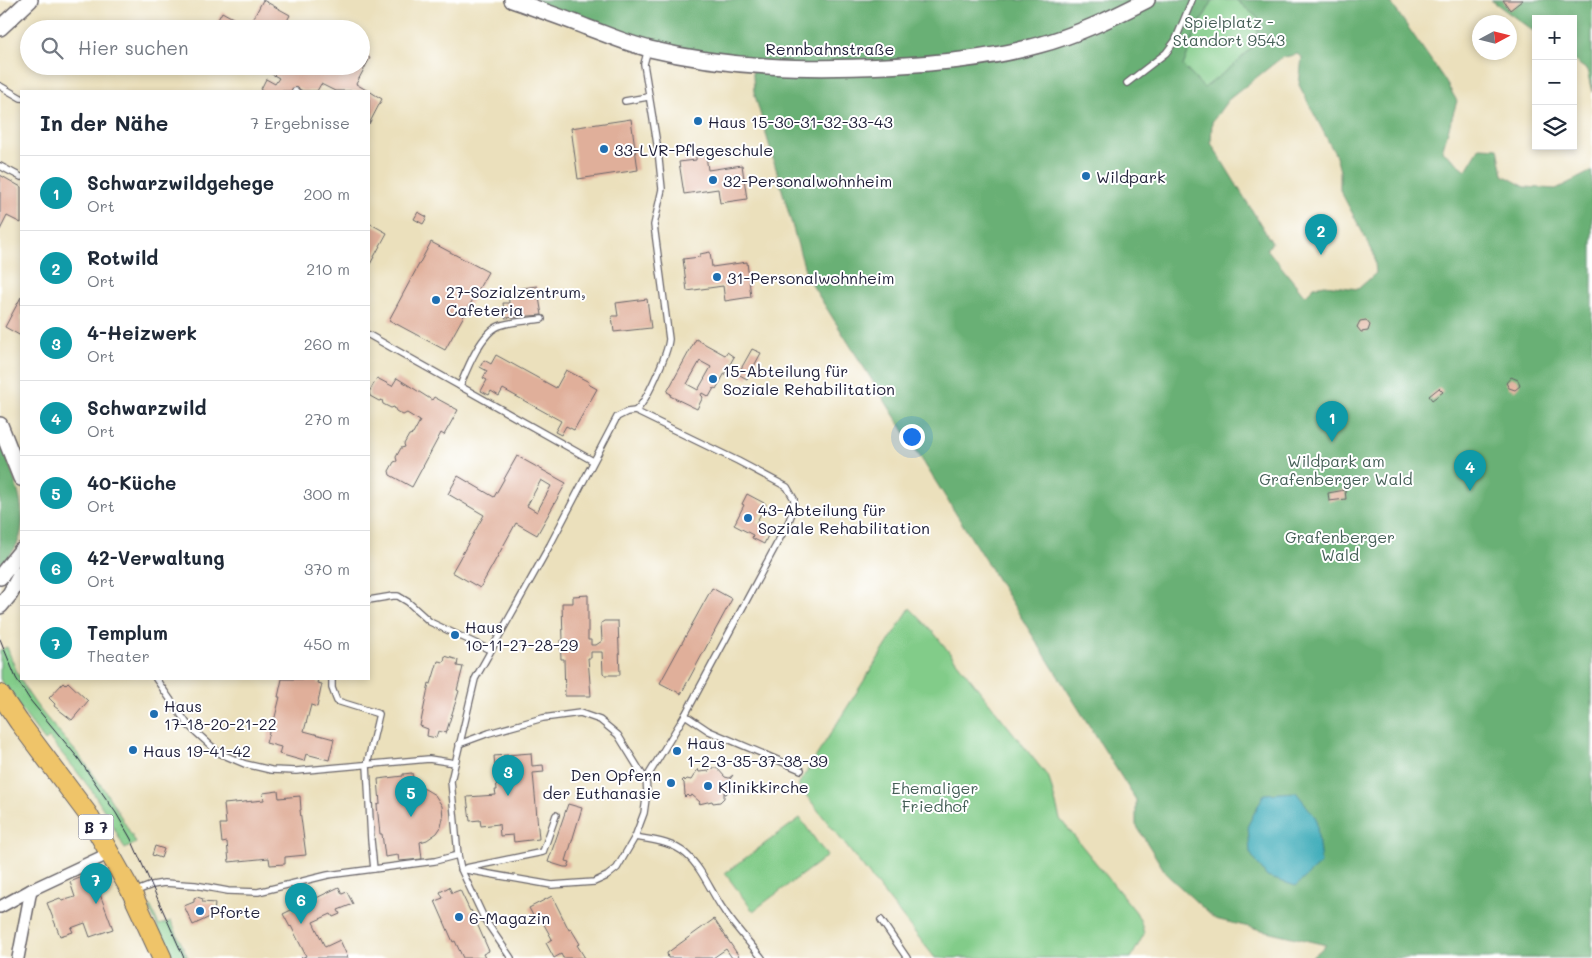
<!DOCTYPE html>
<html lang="de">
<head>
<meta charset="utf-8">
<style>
  :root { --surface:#fff; --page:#f6f6f7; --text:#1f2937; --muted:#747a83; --line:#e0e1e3; --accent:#0b8043 }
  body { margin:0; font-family:Mali,sans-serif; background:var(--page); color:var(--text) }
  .controls { position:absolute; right:15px; top:15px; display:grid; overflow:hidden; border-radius:0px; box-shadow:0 2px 8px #0003 }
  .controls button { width:45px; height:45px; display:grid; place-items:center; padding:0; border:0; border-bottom:1px solid var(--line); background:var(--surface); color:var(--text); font:25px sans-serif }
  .compass { position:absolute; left:1472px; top:15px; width:45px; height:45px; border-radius:50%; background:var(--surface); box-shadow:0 2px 8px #0003; rotate:83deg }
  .you { position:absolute; left:911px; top:436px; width:18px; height:18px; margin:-12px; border:4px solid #fff; border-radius:50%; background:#1a73e8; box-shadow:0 0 0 8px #1a73e833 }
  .badge { display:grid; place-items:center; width:32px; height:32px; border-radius:50%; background:var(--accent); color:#fff; font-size:16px; font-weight:700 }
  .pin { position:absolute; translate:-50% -41px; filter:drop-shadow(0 1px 2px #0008) }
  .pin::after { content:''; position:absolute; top:26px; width:18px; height:15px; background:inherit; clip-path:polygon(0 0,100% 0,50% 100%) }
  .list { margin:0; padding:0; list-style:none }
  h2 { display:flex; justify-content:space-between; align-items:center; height:65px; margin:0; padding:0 20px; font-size:21px }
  h2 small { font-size:16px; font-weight:400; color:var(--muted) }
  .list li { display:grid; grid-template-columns:32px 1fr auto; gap:15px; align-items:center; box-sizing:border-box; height:75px; padding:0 20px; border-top:1px solid var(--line) }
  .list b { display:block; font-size:19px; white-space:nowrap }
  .list p { margin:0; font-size:16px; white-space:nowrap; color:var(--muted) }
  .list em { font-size:16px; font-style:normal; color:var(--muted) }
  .icon { flex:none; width:28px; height:28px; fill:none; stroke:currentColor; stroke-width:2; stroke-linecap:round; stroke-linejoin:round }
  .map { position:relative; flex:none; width:1592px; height:958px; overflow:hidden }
  .search { position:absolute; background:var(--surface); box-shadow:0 2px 8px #0003; left:20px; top:20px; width:350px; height:55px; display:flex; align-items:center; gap:12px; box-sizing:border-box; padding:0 18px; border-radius:28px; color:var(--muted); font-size:19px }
  .panel { position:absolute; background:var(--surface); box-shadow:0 2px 8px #0003; left:20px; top:90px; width:350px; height:590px; border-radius:0px }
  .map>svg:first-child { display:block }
</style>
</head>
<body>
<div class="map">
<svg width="1592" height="958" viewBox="0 0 1592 958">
  <rect width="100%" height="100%" fill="#fff"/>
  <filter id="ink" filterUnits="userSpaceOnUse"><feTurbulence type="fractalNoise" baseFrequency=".02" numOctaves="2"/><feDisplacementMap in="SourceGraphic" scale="10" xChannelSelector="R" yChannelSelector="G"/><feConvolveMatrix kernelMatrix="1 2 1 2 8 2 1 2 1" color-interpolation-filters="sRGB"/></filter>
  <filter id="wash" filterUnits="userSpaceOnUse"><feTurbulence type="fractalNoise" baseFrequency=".0096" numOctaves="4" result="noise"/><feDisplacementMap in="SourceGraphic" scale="20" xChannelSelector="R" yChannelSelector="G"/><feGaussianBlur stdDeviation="1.12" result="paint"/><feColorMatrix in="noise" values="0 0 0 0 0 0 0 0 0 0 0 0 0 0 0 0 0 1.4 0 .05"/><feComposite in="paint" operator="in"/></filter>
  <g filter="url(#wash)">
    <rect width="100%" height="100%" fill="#ebe0bc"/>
    <g fill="#82cc89" stroke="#527762">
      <polygon points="1213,0 1236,0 1258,18 1257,43 1235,64 1204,89 1183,66 1196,31"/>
      <polygon points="910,608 934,633 1049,778 1060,819 1136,912 1141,922 1144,934 1131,958 935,958 798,785"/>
      <path d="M7,647C13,663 19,678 28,693C46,721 72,744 91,771C108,794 122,818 136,843L125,849L110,820L92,791L74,768L49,738L45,741L7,691L0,679V650Z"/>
      <polygon points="800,818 827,856 753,911 725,873"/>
      <polygon points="150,905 159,925 171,921 188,958 171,958 150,910"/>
    </g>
    <g fill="#69b075" stroke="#466958" fill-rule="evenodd">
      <path d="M523,0H1213L1196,30L1183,66L1204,88L1235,64L1257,43L1258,18L1236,0H1389L1444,79L1457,101L1442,151L1466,170L1480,147L1498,148L1503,175L1525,187L1556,189L1592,171V958H1311L1326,945L1215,919L1167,875L1136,825V800L807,277L754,92L752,61L708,55L625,35ZM1298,54L1302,57L1299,85L1336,156L1340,171V190L1374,254L1376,273L1358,289L1325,285L1314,287L1305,296L1267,249L1272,243L1211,143L1212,122L1228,100L1281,58Z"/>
      <polygon points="1491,0 1592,0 1592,92 1587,70 1573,60 1573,19 1536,19 1536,33"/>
      <path d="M0,441C14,479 42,534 0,564Z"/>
    </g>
    <polygon fill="#3aaab8" stroke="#2e667a" points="1296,792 1316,818 1321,863 1296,886 1267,877 1250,853 1248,825 1264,794"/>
    <g id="blocks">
      <g fill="#e0af9a" fill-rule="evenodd">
        <polygon points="263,0 290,15 283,29 213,29 222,12 249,27"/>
        <polygon points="1503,0 1523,0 1510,10"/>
        <polygon points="361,53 370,58 356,84 368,91 335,91 321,84 317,91 303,91 297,88 295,91 260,91 266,79 275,84 279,78 261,68 262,66 322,66 329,70 331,66 361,66"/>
        <polygon points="369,91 382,99 369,124"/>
        <polygon points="631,119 638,170 578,179 571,128"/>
        <polygon points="706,155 708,170 742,165 747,199 720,203 718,189 684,194 679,162 696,160 696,157"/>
        <polygon points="0,175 21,187 21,223 7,216 0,230"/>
        <polygon points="418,212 427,217 423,224 414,219"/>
        <polygon points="369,223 387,233 369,266"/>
        <polygon points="431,242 488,272 445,350 389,320"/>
        <polygon points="710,252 712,267 747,262 751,297 725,301 723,286 687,291 683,259 700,257 700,254"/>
        <polygon points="537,286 542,315 505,318 503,303 509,303 508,290"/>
        <polygon points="21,297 21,336 5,327"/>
        <polygon points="647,299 651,328 614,332 612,316 618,316 616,303"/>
        <polygon points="1366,320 1370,325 1368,331 1361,332 1357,327 1360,321"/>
        <path d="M696,339L725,355L727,352L734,357L716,389L714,388L709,397L702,393L701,395L703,397L697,409L670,396L671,394L667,392ZM700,361L711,367L698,390L687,384Z"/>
        <polygon points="752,349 761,353 747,379 738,374"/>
        <polygon points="496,355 556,388 566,370 589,382 588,384 597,389 574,430 566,426 561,435 555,432 561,421 503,389 499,396 491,391 489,395 481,391 487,380 483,378 487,371 480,367 484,360 491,364"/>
        <polygon points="1511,377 1518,380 1520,386 1515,390 1509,388 1506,383"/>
        <polygon points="377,378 392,386 397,378 432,400 434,397 458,410 444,435 441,433 412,487 390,475 389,471 394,462 397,461 396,457 401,448 405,447 404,444 409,435 413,434 420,421 407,413 403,415 396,411 394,407 391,408 383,404 382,400 379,401 370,396 369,392"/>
        <polygon points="1439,388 1443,392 1432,400 1429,396"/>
        <path d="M517,456L566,483L537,535L516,523L480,588L452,572L484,515L448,494L458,476L494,497ZM541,480L551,486L537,512L527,506Z"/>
        <polygon points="1345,490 1346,499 1329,501 1328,493"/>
        <polygon points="747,494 766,504 756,523 771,529 764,544 752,538 753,535 734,525 744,505 742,504"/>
        <polygon points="712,588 732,599 681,694 660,683"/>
        <polygon points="588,595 588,640 591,640 591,645 596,645 602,641 601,623 604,621 618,621 620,675 605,675 603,673 602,652 591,652 591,658 588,658 591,696 565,696 564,659 561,659 560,641 563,641 562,603 573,603 573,596"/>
        <polygon points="445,656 458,660 457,666 463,667 457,690 459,691 446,733 438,731 436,738 427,736 428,729 420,726 429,683 431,684 438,661 444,662"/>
        <polygon points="282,679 318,679 317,683 322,684 317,707 311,705 304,731 334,739 329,760 306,754 304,761 279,754 281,747 266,743 270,728 272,729 280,697 278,697"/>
        <polygon points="68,682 88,701 72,720 54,706 55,704 49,698 63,683 65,685"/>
        <polygon points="531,753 532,766 543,765 544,772 533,773 539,839 514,842 513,835 500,836 499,824 481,826 480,820 470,821 467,797 496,795 495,790 497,790 494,756"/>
        <polygon points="710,768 717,768 725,777 729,778 733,775 730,779 733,783 731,789 734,793 730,790 726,794 725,794 724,792 724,798 720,802 713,803 712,801 699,804 700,802 692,795 689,797 687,795 685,797 684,796 685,794 684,783 682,781 684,779 685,781 687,779 691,780 698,769 699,772 709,771"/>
        <polygon points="412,773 414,787 425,789 435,795 442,806 443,818 441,827 437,833 427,840 420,842 422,859 399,861 398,855 385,857 382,834 380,834 377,805 380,804 378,779 403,776 403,774"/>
        <polygon points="278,791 279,798 300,796 301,810 300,810 306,855 285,857 285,864 270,865 269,858 229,862 227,842 222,843 220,824 226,824 224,804 264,800 263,793"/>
        <polygon points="568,804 582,808 566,861 570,862 568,867 564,867 548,862"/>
        <polygon points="155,846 164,849 161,858 152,855"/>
        <polygon points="92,873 113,929 90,937 85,923 71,928 73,932 60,936 47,903 60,898 62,901 75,897 70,882"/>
        <polygon points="339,887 342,894 347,892 353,904 338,910 340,914 333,917 331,914 313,922 325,947 340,940 348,958 301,958 306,956 291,926 290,927 283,914 297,907 295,903 298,901 302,899 304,904"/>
        <polygon points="449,887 452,893 460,890 470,911 471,910 489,951 483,954 485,958 463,958 455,941 453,942 435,901 443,898 440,892"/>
        <polygon points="552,896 569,930 571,929 580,944 577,945 585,958 563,958 561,954 554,958 546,943 552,939 541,919 536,921 529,908"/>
        <polygon points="197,897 203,899 202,902 215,903 214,915 193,925 184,906 194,902 194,898"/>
        <polygon points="714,919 740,958 732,958 726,949 713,958 668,958 667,953"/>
      </g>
    </g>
  </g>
  <g filter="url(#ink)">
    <use href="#blocks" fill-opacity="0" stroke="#686468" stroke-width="1"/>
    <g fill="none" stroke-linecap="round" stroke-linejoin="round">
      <defs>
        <g id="service">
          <polyline points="1127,83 1166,53 1175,41 1192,0"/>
          <polyline points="0,86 21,98"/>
          <polyline points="295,91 296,91"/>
          <polyline points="625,101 648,97"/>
          <polyline points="0,166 21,177"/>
          <polyline points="369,335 593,461"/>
          <path d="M460,386C467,369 481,333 499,326C512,321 528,321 542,319"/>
          <path d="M635,411C646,404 668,352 669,339L654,225L662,189L658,150L644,64L648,49"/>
          <polyline points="369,600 393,596 398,596 408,602 430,622 490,650"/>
          <polyline points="156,679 188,725 219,753 245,764 271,770 296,771 429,759 455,763"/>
          <polyline points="332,679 332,688 337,701 379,714 367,765 371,840 374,869"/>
          <polyline points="685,715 709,731 801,770"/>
          <polyline points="459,744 489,733 543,718 580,713 600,720 618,735 642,774 646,779"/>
          <path d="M635,837C652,840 673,842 686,854C702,868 711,892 723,909C734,926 749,942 762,958"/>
          <polyline points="466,868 543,852 556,815"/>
          <polyline points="461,869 552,885 594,882 607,876 617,868 635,837 644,813 647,792 646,779 685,715 788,523 793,511 794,499 787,487 738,461 635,411 627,412 617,417 550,545 475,679 451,781 458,855 461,869 485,920 511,958"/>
          <polyline points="134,892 152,885 164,883 195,885 228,891 258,892 328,875 435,861 458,855"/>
          <polyline points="881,920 907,958"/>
        </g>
        <g id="minor">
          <polyline points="0,907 31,890 110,853"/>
          <polyline points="18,958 31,890"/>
        </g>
        <g id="tertiary">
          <path d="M512,0C537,9 562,17 586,27C608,35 628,44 650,49C728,68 807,70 886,66C938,63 989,59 1039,45C1077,35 1112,18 1147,0"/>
          <polyline points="0,28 30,0"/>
          <polyline points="0,425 21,478"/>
          <polyline points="0,577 21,551"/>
          <polyline points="0,606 10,594 21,574"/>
        </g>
        <polyline id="primary" points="0,694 19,722 87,813 132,893 162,958"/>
      </defs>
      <use href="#service" stroke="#686468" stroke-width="8"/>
      <use href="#minor" stroke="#686468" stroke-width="14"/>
      <use href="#tertiary" stroke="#686468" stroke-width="18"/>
      <use href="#primary" stroke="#686468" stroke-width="21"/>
      <use href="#service" stroke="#fff" stroke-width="5.5"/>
      <use href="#minor" stroke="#fff" stroke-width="11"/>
      <use href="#tertiary" stroke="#fff" stroke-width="15"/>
      <use href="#primary" stroke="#efc469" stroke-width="19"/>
      <polyline stroke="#22223b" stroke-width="1" points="0,639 16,678 30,700 78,758 116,813 131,839 184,958"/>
    </g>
  </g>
  <g fill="#1f6fb2" stroke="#fff" stroke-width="2">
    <circle cx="698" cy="121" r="5"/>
    <circle cx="604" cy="149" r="5"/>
    <circle cx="1086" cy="176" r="5"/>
    <circle cx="713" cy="180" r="5"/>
    <circle cx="717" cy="277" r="5"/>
    <circle cx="436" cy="300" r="5"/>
    <circle cx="713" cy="379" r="5"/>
    <circle cx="748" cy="518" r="5"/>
    <circle cx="455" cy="635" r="5"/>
    <circle cx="154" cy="714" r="5"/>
    <circle cx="133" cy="750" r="5"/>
    <circle cx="677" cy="751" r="5"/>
    <circle cx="671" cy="783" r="5"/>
    <circle cx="708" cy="786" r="5"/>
    <circle cx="200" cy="911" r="5"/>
    <circle cx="459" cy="917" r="5"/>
  </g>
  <g text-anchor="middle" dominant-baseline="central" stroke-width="4" stroke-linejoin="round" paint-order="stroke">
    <rect fill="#fff" stroke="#646476" stroke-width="1" x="78.5" y="814.5" width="35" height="25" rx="4"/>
    <g font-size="15" font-weight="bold" fill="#22223b">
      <text x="96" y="827">B 7</text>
    </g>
    <g font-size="16" fill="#445e56" stroke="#fff">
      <text x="1229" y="21">Spielplatz -<tspan x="1229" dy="18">Standort 9543</tspan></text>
      <text x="1336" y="460">Wildpark am<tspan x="1336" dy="18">Grafenberger Wald</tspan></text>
      <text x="1340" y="536">Grafenberger<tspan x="1340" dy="18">Wald</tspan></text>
      <text x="935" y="787">Ehemaliger<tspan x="935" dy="18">Friedhof</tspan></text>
    </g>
    <g font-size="16" fill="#22223b" stroke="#fff">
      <text x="830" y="48">Rennbahnstraße</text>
    </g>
    <g font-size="16" fill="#22223b" stroke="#fff" text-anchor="start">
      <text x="708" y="121">Haus 15-30-31-32-33-43</text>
      <text x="614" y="149">33-LVR-Pflegeschule</text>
      <text x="1096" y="176">Wildpark</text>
      <text x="723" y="180">32-Personalwohnheim</text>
      <text x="727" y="277">31-Personalwohnheim</text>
      <text x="446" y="291">27-Sozialzentrum,<tspan x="446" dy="18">Cafeteria</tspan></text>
      <text x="723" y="370">15-Abteilung für<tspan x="723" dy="18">Soziale Rehabilitation</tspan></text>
      <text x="758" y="509">43-Abteilung für<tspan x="758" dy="18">Soziale Rehabilitation</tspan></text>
      <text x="465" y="626">Haus<tspan x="465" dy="18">10-11-27-28-29</tspan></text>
      <text x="164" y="705">Haus<tspan x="164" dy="18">17-18-20-21-22</tspan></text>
      <text x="687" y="742">Haus<tspan x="687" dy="18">1-2-3-35-37-38-39</tspan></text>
      <text x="143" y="750">Haus 19-41-42</text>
      <text x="661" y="774" text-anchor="end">Den Opfern<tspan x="661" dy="18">der Euthanasie</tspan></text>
      <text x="718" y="786">Klinikkirche</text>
      <text x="210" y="911">Pforte</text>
      <text x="469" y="917">6-Magazin</text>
    </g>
  </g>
</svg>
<div class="controls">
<button>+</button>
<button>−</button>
<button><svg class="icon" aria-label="layers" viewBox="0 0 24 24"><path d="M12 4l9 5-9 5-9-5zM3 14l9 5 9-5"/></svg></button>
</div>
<svg class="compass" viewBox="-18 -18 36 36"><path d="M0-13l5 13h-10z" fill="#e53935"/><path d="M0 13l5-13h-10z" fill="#747a83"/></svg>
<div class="you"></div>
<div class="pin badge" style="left:1332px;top:442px;background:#0f9aa8">1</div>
<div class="pin badge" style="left:1321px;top:255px;background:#0f9aa8">2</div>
<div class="pin badge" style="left:508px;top:796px;background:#0f9aa8">3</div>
<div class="pin badge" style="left:1470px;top:491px;background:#0f9aa8">4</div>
<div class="pin badge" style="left:411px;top:817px;background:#0f9aa8">5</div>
<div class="pin badge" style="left:301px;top:924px;background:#0f9aa8">6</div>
<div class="pin badge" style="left:96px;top:904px;background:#0f9aa8">7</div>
<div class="search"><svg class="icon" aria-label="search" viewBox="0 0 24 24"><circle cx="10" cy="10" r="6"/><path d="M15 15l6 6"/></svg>Hier suchen</div>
<section class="panel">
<h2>In der Nähe<small>7 Ergebnisse</small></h2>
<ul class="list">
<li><span class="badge" style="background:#0f9aa8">1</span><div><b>Schwarzwildgehege</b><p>Ort</p></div><em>200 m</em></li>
<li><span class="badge" style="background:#0f9aa8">2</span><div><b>Rotwild</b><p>Ort</p></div><em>210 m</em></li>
<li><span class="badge" style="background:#0f9aa8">3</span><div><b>4-Heizwerk</b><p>Ort</p></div><em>260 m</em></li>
<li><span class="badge" style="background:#0f9aa8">4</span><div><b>Schwarzwild</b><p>Ort</p></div><em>270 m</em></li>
<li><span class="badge" style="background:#0f9aa8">5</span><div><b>40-Küche</b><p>Ort</p></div><em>300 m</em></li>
<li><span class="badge" style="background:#0f9aa8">6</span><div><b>42-Verwaltung</b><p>Ort</p></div><em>370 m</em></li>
<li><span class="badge" style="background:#0f9aa8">7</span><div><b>Templum</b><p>Theater</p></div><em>450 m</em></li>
</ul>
</section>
</div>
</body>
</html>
